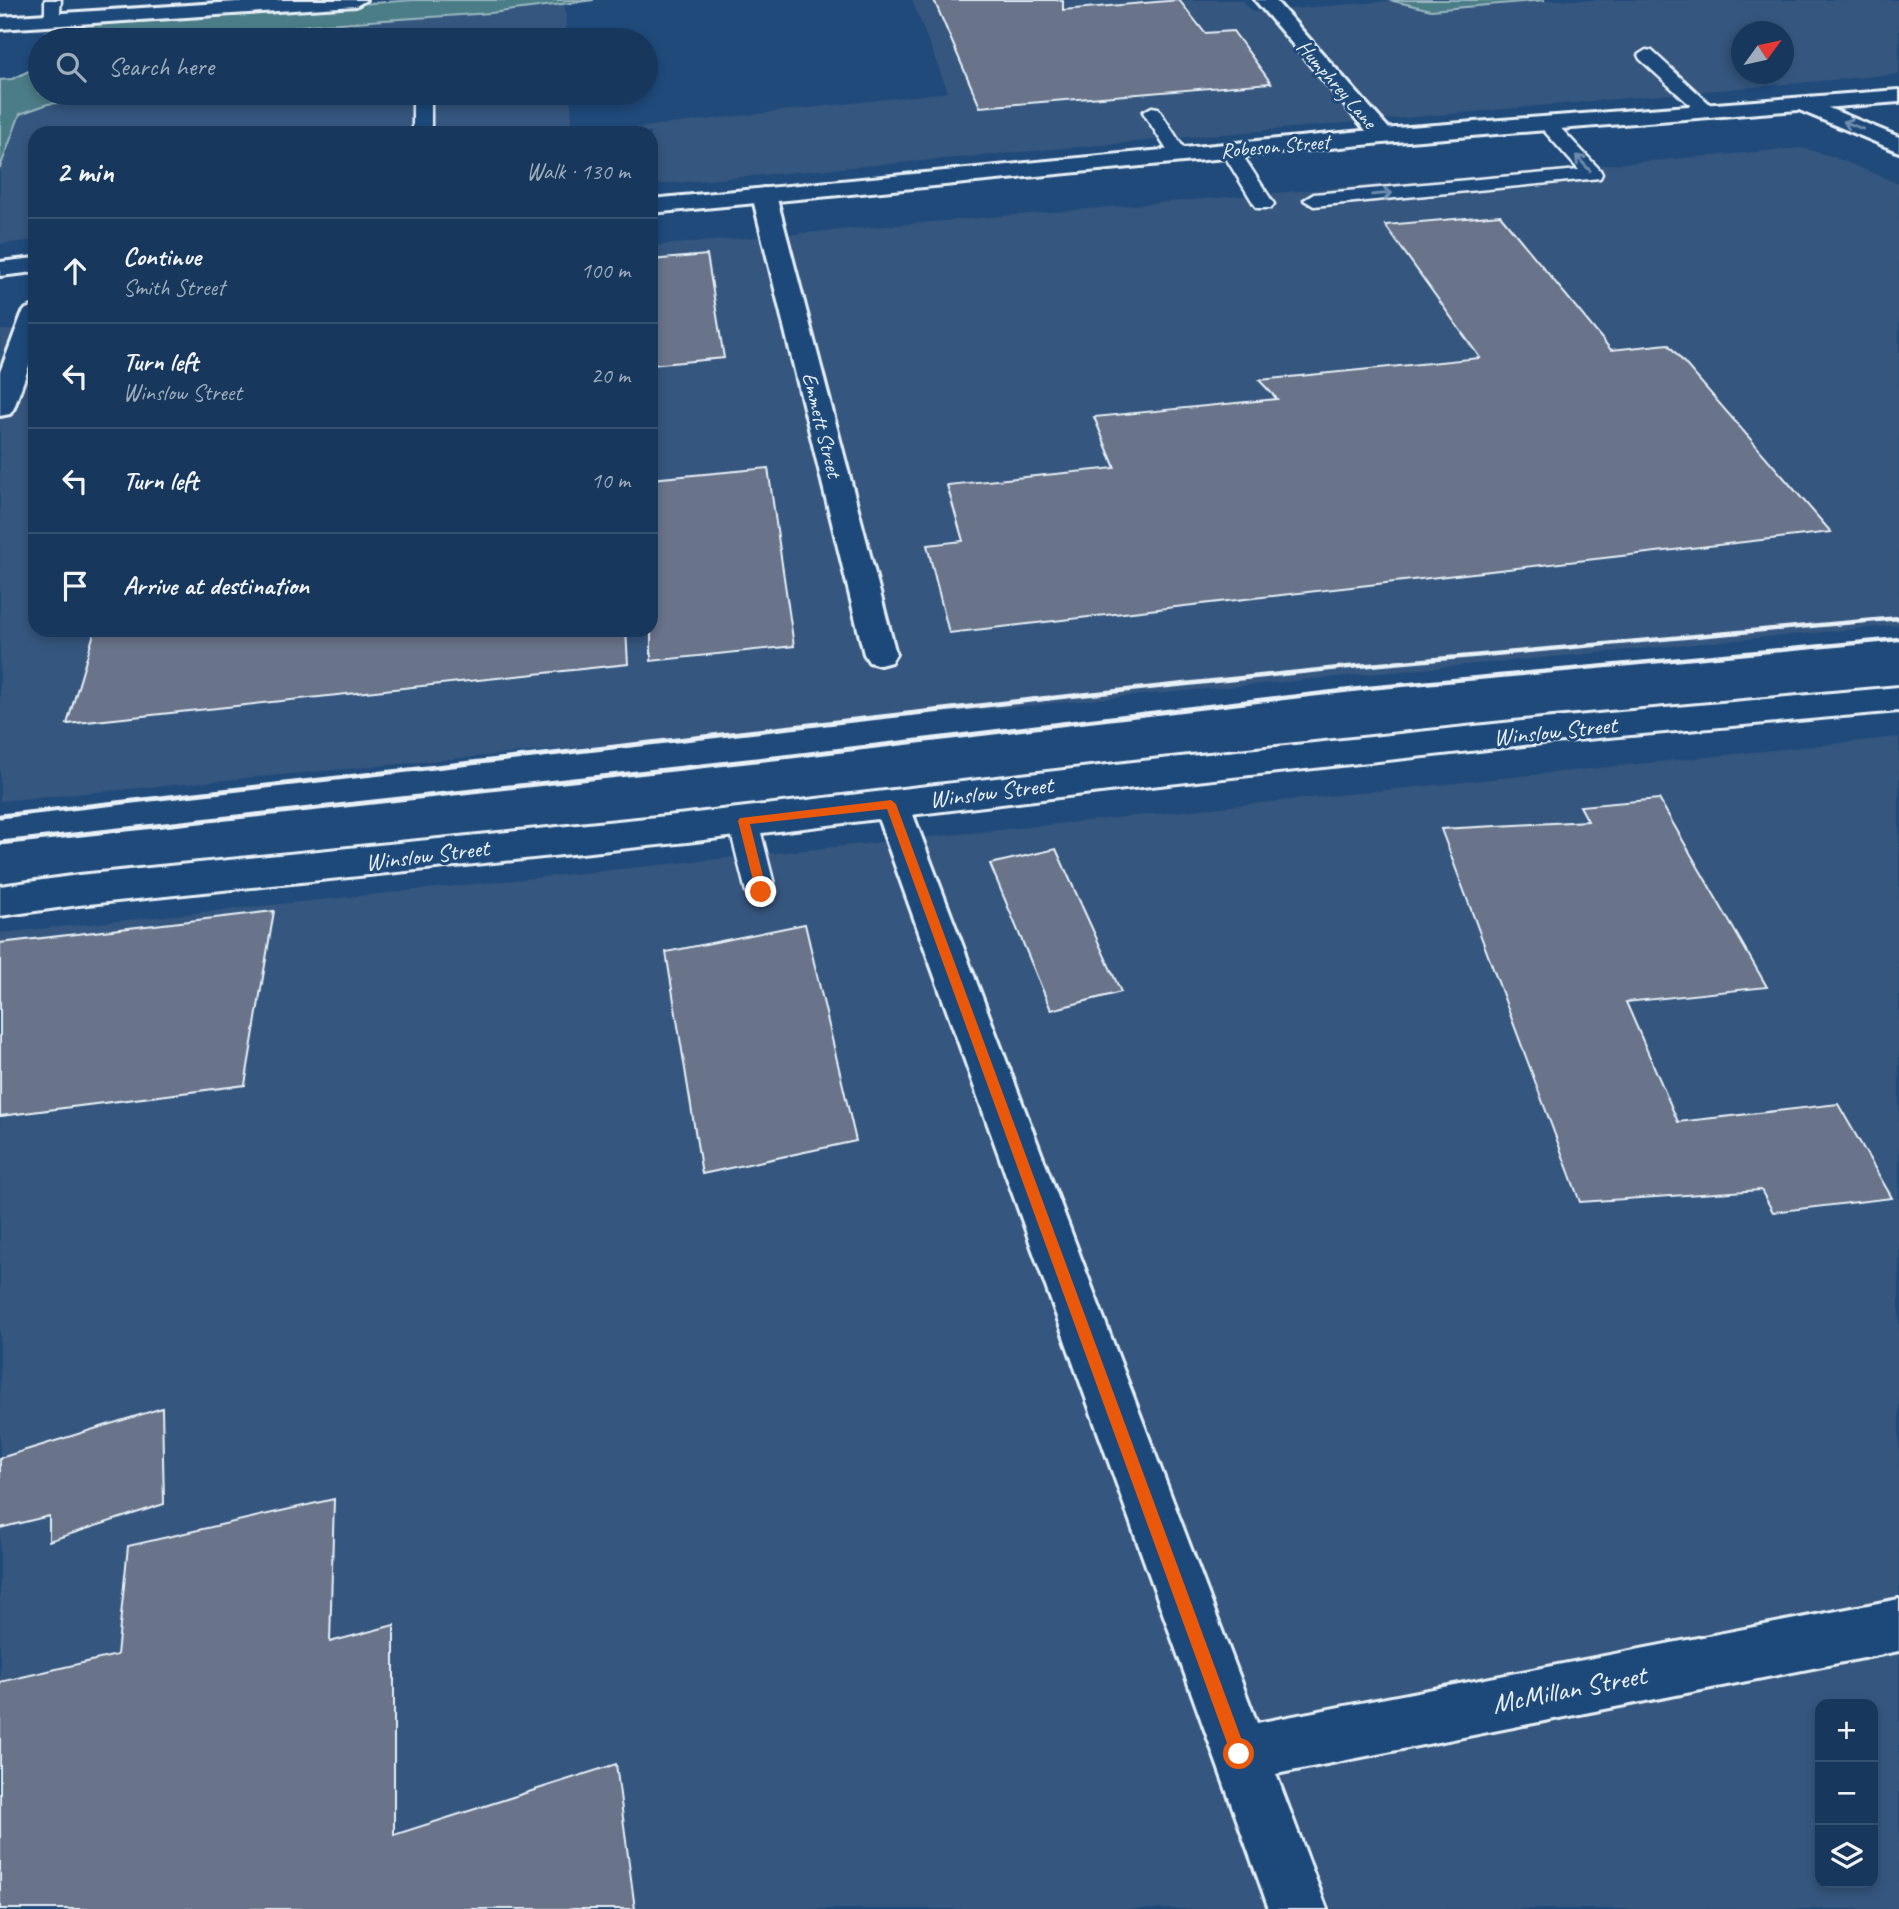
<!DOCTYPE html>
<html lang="en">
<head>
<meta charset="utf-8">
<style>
  :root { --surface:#17385c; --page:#244365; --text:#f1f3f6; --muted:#9eacbb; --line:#365272 }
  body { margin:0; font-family:Caveat,sans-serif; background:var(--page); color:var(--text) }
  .controls { position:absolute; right:21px; bottom:21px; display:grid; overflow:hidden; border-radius:14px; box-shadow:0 4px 10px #0003 }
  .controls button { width:63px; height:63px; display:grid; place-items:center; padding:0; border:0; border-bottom:2px solid var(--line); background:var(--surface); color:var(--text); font:35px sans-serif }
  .compass { position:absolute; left:1731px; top:21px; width:63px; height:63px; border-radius:50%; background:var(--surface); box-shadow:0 4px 10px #0003; rotate:57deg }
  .stop { position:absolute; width:21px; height:21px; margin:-16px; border:5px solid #ea580c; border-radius:50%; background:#fff }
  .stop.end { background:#ea580c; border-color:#fff; box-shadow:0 2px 7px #0008 }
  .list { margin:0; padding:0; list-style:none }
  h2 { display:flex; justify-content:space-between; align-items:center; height:91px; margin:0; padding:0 28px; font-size:30px }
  h2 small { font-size:23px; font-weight:400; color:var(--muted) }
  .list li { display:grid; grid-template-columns:46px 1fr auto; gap:21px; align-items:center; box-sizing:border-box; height:105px; padding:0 28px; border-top:2px solid var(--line) }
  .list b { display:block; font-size:26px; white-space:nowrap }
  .list p { margin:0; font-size:23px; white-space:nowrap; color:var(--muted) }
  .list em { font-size:23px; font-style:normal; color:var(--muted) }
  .icon { flex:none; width:38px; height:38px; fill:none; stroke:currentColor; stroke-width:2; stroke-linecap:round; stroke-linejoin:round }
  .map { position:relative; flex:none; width:1899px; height:1909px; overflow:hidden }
  .search { position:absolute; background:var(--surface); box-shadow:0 4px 10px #0003; left:28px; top:28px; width:630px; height:77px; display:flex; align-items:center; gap:18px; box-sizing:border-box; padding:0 24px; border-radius:38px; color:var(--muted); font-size:26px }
  .panel { position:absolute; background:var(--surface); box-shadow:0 4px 10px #0003; left:28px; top:126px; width:630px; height:511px; border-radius:21px }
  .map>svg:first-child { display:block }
</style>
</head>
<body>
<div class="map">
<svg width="1899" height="1909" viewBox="0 0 1899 1909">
  <rect width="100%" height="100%" fill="#1f4a7a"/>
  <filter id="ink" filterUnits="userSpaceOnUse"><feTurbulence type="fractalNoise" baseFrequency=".0143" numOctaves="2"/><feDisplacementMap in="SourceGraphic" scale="14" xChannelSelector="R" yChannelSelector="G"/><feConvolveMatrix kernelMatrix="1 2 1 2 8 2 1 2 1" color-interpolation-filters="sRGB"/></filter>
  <g filter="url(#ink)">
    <g fill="#35567e" fill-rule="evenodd">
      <path d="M912,0H1242L1253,12L1390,1L1431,10L1545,0H1899V74L651,185V133H590L948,92ZM1742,32H1784V74H1742Z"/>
      <polygon points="565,4 567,40 256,40 262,33 309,25 491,13"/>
      <polygon points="155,93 570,93 573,133 35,133 35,240 0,244 0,168 19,114 48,104"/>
      <polygon points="1803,148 1834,157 1899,184 1899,625 0,801 0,330 35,330 35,630 651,630 651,246"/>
      <path d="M1899,737V1909H0V933ZM1820,1704H1873V1883H1820Z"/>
    </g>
    <g fill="#4c7d87" stroke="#9ab7c0" stroke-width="2">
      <polygon points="414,0 594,0 491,13 309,25 262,33 256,40 43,40 46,32 68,25"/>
      <polygon points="1389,0 1545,0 1431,10"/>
      <polygon points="40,47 40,93 155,93 48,104 20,114 0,168 0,80 12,79 31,70"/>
    </g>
    <g fill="#697389" stroke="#e8f1f8" stroke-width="2">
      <polygon points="934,0 1063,0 1063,10 1179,0 1205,33 1233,31 1271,83 980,107"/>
      <polygon points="1500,215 1611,350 1668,344 1831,532 949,633 927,545 963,541 947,485 1115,468 1094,417 1277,399 1259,380 1480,358 1385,225"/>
      <polygon points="707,255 724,358 651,365 651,260"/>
      <polygon points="768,468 794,646 651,661 651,479"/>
      <polygon points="95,630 626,630 628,664 67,724"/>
      <polygon points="1659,799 1767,987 1626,1002 1678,1122 1838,1104 1892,1198 1773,1212 1761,1190 1580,1202 1441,829 1588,821 1580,806"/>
      <polygon points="1056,849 1121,992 1051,1010 990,864"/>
      <polygon points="274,911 245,1085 0,1116 0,943"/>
      <polygon points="805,924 856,1141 702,1174 666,952"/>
      <polygon points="162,1408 164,1504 49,1541 49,1516 0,1528 0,1458"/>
      <polygon points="334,1499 330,1642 394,1625 394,1835 616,1764 635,1909 0,1909 0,1682 117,1655 128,1546"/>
    </g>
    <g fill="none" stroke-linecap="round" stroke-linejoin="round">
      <defs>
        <g id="service">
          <polygon points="45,0 61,0 59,23 53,25 45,20"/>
          <polygon points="1646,50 1652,51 1714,108 1717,112 1714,116 1702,116 1640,59 1638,55"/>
          <rect x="413" y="93" width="18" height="40"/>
          <polygon points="1152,107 1158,108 1188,155 1185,159 1173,159 1170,155 1143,112"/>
          <polygon points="1547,119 1553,120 1600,170 1602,174 1600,178 1314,206 1304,200 1314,194 1579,170 1538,124"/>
          <polygon points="1230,145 1239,150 1274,204 1271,208 1257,208 1254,204 1221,150"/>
          <polygon points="743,810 753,813 758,821 776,892 772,900 761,904 750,900 746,892 728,821 733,813"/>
        </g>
        <g id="minor">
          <polygon points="266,0 366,0 356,6 0,29 0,17"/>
          <polygon points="1255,0 1275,0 1391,131 1394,136 1391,141 1375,141"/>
          <polygon points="764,188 772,190 776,195 896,654 891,662 880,665 869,662 864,654 752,195 756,190"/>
          <polygon points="891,791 904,795 909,804 1257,1723 1899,1599 1899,1651 1276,1774 1327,1909 1269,1909 873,804 878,795"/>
        </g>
        <g id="tertiary">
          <polygon points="1807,99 1899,137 1899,152 1799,110 1796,105 1799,100"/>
          <polygon points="35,306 35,349 14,408 10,414 0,416 0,372 22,314 26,309"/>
          <polygon points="1899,687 1899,711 1542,743 1142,787 687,842 79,905 0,916 0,886 79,875 687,814 1142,761 1542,719"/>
        </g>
        <g id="primary">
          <polygon points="1899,90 1899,102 1383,143 651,213 651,199 1383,129"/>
          <polygon points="35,258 35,272 0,276 0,262"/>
        </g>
      </defs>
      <use href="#service" stroke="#e8f1f8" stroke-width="5"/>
      <use href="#minor" stroke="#e8f1f8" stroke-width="6"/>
      <use href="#tertiary" stroke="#e8f1f8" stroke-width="6"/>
      <use href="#primary" stroke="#e8f1f8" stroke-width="6"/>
      <use href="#service" fill="#1f4a7a" fill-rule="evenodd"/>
      <use href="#minor" fill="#1f4a7a" fill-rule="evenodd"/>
      <use href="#tertiary" fill="#1f4a7a" fill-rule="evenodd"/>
      <use href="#primary" fill="#1f4a7a" fill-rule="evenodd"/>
      <g stroke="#e8f1f8" stroke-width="4.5">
        <polyline points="1032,700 1358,666 1899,618"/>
        <polyline points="1265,700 1368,688 1899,639"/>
      </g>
      <g stroke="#e8f1f8" stroke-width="5">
        <polyline points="0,816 1049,698"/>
        <polyline points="0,843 792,756 1279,698"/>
      </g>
    </g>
    <defs><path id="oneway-shaft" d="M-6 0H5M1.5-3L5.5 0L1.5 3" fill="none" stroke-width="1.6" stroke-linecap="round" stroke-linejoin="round" transform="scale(1.75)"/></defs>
    <g stroke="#6f8dac">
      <use href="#oneway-shaft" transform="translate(1853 125) rotate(-158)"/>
      <use href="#oneway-shaft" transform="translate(1583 163) rotate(-133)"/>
      <use href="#oneway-shaft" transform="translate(1382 194) rotate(-5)"/>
    </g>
  </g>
  <polygon fill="#ea580c" points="891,800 896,804 1247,1754 1245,1759 1239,1762 1233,1759 1231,1754 887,809 750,824 767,892 761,896 756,892 738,821 740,818"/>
  <g text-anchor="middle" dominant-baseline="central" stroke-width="6" stroke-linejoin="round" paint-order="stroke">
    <g font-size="21" fill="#e8f1f8" stroke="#1f4a7a">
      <text transform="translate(1337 84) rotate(49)">Humphrey Lane</text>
      <text transform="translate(1275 146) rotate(-5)">Robeson Street</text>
      <text transform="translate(822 425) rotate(76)">Emmett Street</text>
    </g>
    <g font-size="24" fill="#e8f1f8" stroke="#1f4a7a">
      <text transform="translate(1555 731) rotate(-6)">Winslow Street</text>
      <text transform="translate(991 792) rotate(-7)">Winslow Street</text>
      <text transform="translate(427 855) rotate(-7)">Winslow Street</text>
    </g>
    <g font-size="28" fill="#e8f1f8" stroke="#1f4a7a">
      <text transform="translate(1569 1689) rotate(-11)">McMillan Street</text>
    </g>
  </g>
</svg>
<div class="controls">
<button>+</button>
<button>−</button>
<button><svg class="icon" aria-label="layers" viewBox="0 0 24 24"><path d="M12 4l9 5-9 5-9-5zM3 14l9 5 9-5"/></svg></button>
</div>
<svg class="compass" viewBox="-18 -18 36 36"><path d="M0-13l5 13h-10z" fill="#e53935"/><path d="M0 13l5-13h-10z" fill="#9eacbb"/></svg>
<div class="stop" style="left:1239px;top:1754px"></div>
<div class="stop end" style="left:761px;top:892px"></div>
<div class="search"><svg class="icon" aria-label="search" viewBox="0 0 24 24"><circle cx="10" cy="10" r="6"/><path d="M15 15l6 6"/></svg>Search here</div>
<section class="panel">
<h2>2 min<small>Walk · 130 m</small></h2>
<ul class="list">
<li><svg class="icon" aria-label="ahead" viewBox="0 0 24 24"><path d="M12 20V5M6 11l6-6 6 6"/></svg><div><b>Continue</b><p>Smith Street</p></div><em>100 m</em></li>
<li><svg class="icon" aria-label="left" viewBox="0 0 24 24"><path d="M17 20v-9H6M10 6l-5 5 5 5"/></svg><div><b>Turn left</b><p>Winslow Street</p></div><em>20 m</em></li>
<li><svg class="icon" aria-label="left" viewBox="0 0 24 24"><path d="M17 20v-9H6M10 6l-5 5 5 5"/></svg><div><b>Turn left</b></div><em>10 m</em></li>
<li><svg class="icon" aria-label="arrive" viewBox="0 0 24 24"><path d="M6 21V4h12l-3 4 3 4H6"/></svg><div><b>Arrive at destination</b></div></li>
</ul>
</section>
</div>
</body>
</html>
